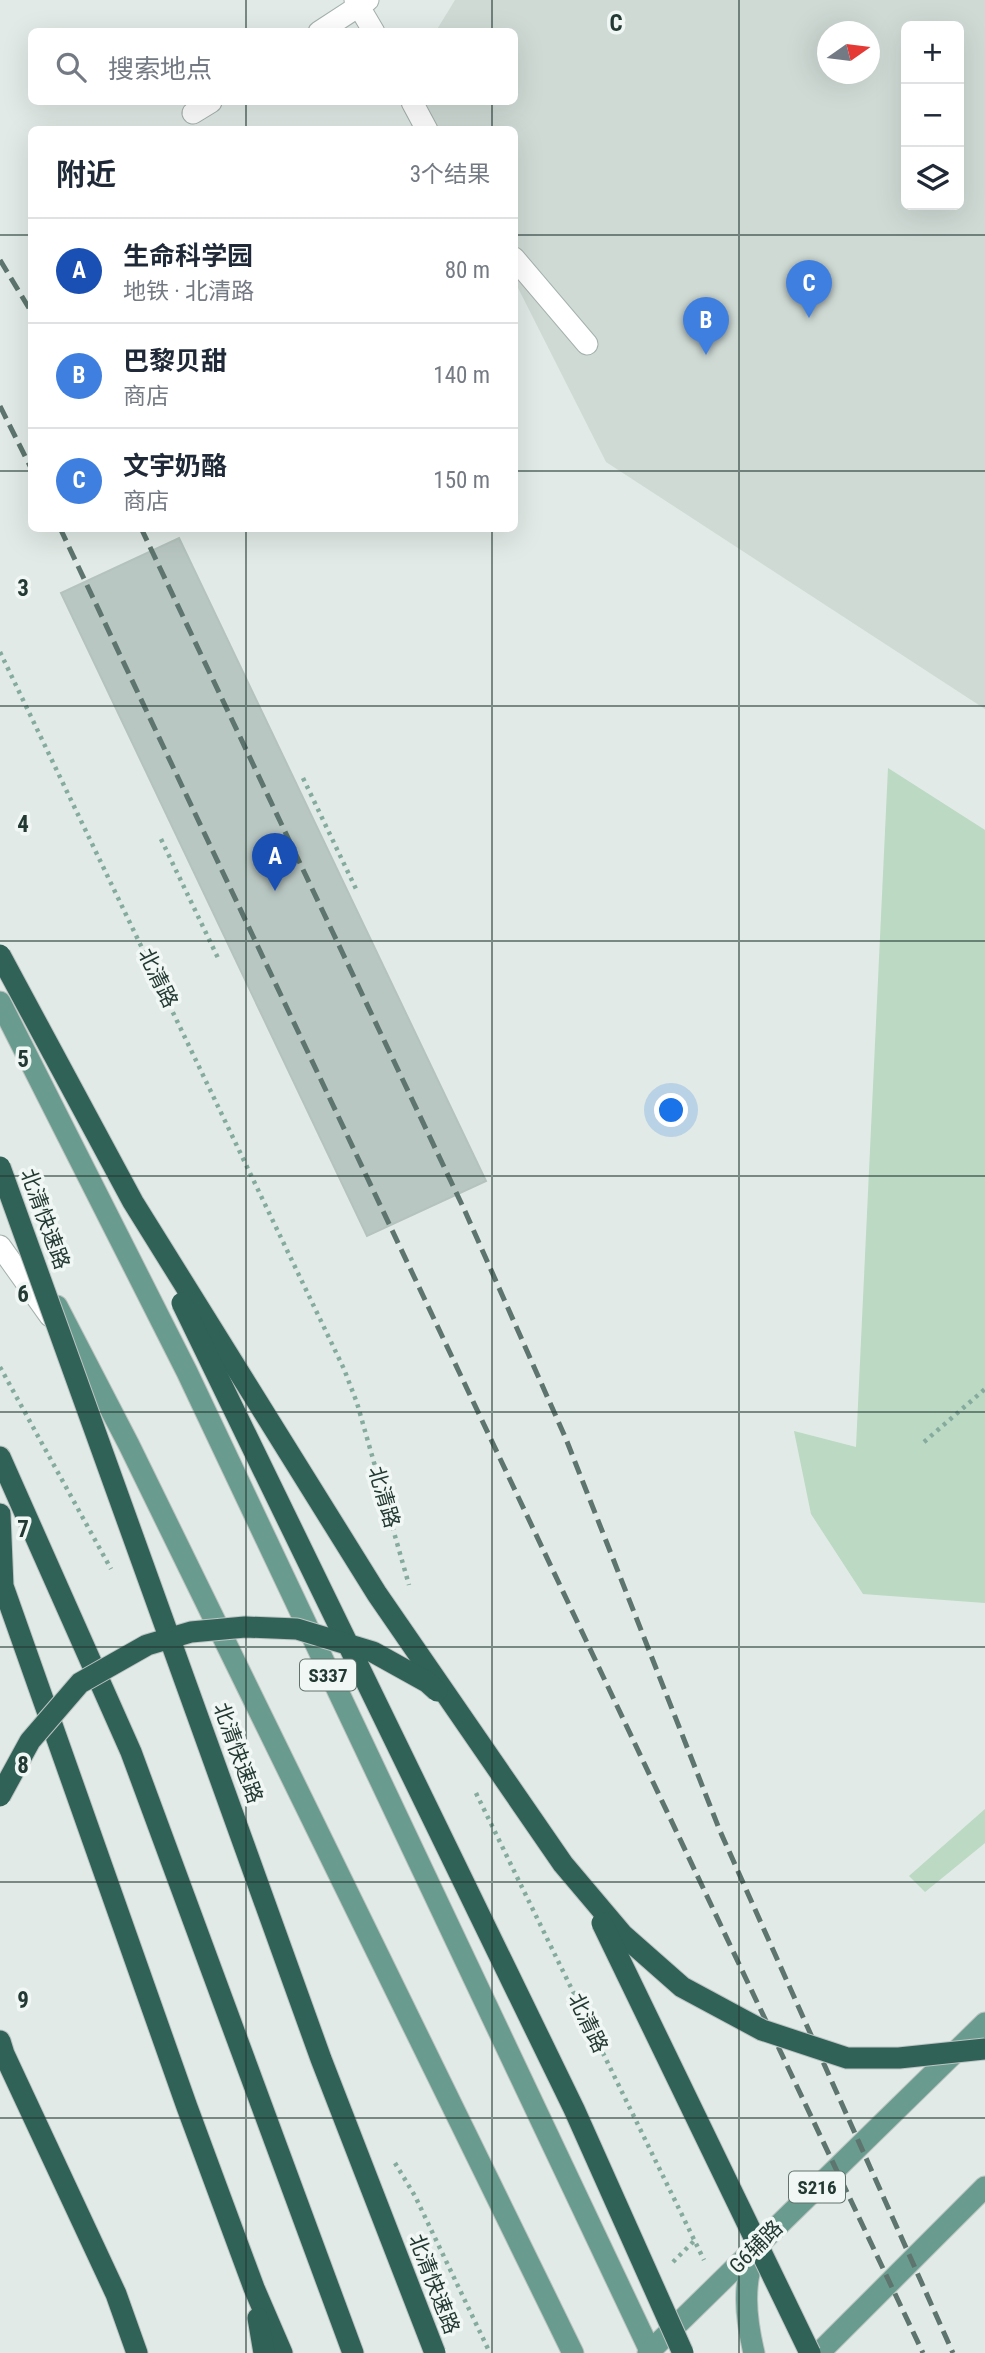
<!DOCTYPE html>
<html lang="zh">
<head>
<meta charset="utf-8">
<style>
  :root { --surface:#fff; --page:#f6f6f7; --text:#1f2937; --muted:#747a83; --line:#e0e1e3; --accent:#78524b }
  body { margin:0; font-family:"Roboto Condensed","Noto Sans SC",sans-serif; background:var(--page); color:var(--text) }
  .controls { position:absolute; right:21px; top:21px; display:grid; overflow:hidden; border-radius:10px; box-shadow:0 7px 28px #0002 }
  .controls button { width:63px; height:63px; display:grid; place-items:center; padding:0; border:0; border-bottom:2px solid var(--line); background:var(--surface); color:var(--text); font:35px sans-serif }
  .compass { position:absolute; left:817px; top:21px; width:63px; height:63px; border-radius:50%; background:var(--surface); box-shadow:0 7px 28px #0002; rotate:76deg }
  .you { position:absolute; left:672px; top:1111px; width:24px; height:24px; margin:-18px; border:5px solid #fff; border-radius:50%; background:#1a73e8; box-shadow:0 0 0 10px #1a73e833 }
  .badge { display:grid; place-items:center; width:46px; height:46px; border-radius:50%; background:var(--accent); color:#fff; font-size:23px; font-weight:700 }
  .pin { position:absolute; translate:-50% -58px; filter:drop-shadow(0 2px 4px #0008) }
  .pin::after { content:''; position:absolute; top:37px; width:24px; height:21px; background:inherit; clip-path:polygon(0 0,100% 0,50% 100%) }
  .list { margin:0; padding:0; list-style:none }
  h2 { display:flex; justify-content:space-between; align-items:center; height:91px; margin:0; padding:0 28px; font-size:30px }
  h2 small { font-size:23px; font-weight:400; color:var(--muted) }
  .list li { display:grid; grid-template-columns:46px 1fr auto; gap:21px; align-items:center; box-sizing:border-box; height:105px; padding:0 28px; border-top:2px solid var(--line) }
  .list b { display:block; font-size:26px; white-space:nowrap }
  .list p { margin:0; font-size:23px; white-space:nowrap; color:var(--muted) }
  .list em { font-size:23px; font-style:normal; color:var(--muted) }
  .icon { flex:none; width:38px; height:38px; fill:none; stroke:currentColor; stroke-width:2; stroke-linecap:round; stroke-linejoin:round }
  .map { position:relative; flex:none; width:985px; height:2353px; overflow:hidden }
  .search { position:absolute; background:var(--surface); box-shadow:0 7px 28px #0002; left:28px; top:28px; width:490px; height:77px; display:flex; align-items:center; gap:18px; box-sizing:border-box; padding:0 24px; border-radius:10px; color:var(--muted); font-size:26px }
  .panel { position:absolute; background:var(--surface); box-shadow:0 7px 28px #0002; left:28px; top:126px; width:490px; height:406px; border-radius:10px }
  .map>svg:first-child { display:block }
</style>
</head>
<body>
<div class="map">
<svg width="985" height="2353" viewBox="0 0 985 2353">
  <rect width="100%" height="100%" fill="#e1eae6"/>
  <path fill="#cfdad5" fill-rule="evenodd" d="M455,0H985V709L606,462L515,282L514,130L437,129L423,102H514V32L436,31ZM906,26H959V205H906ZM828,32H870V74H828Z"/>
  <g fill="#bbd9c3">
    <polygon points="888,768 985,830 985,1603 863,1594 811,1514 794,1431 856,1447"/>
    <polygon points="985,1809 985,1843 925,1892 909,1876"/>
  </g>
  <polygon fill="#b9c7c2" stroke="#b4c3bd" stroke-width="2" points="179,538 486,1181 367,1236 61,593"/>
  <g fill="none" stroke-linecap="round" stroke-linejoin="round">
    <defs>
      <g id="minor">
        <polyline points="355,0 374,32"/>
        <polyline points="319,32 368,0"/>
        <polyline points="412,102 427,130"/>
        <polyline points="193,113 211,102"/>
        <polyline points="514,258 587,344"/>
        <polyline points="0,1246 50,1316"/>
      </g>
      <g id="major">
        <polyline points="0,1002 187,1372 651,2353"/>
        <polyline points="57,1306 129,1445 573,2353"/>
        <polyline points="648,2353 985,2023"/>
        <path d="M754,2353C746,2319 741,2280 758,2248"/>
        <polyline points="819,2353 985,2187"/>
      </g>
      <g id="highway">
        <polyline points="0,1457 131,1752 353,2353"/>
        <polyline points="0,1514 3,1586 187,2107 254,2288 282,2353"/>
        <polyline points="0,2041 4,2054 116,2294 137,2353"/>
        <polyline points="258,2318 264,2353"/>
      </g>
    </defs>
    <use href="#minor" stroke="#a4b1ad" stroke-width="23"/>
    <use href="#major" stroke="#bdc4c2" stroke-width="23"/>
    <use href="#highway" stroke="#bdc4c2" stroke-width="23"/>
    <g stroke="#84ab9e" stroke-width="4.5" stroke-dasharray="3.5 5" stroke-linecap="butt">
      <polyline points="0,652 344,1369 357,1403 409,1585"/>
      <polyline points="303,778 357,891"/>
      <polyline points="161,839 218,958"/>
      <polyline points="0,1367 111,1569"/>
      <polyline points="924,1442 985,1389"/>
      <polyline points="476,1793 704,2260"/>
      <polyline points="395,2163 415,2196 490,2353"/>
      <polyline points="673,2262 695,2240"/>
    </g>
    <use href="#minor" stroke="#fff" stroke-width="21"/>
    <use href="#major" stroke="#699c8e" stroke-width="21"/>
    <use href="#highway" stroke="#316258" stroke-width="21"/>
    <g stroke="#5d756e" stroke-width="5" stroke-dasharray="14 7" stroke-linecap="butt">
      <polyline points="0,260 32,313"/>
      <polyline points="0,406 32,470"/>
      <polyline points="60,528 923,2353"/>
      <polyline points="141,528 464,1209 566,1439 720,1831 953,2353"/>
    </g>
    <defs>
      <g id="highway-bridge">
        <polyline points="0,955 133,1202 377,1594 563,1864 623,1935 682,1987 762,2030 847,2058 899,2058 985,2049"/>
        <polyline points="0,1167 321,2059 435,2353"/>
        <polyline points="182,1303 574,2109 683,2353"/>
        <polyline points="0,1796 30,1741 80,1683 147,1645 191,1632 245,1627 297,1629 373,1652 427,1682 437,1691"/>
        <polyline points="602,1923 810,2353"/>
      </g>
    </defs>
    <use href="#highway-bridge" stroke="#bdc4c2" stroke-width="23" stroke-linecap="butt"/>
    <use href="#highway-bridge" stroke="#316258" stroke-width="21"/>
  </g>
  <path fill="none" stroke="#233933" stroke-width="2" stroke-opacity="0.55" d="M246,0V32M492,0V32M739,0V2353M246,102V130M492,102V130M0,235H32M514,235H985M0,471H32M514,471H985M246,528V2353M492,528V2353M0,706H985M0,941H985M0,1176H985M0,1412H985M0,1647H985M0,1882H985M0,2118H985"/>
  <g text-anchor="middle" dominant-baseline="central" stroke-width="7" stroke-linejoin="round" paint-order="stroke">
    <g fill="#f1f7f4" stroke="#61726d" stroke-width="2">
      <rect x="300" y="1659.5" width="56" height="31" rx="5"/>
      <rect x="789" y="2171.5" width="56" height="31" rx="5"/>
    </g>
    <g font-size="19" font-weight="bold" fill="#233933">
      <text x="328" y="1675">S337</text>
      <text x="817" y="2187">S216</text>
    </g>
    <g font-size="21" fill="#233933" stroke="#f1f7f4">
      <text transform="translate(158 978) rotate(64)">北清路</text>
      <text transform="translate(45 1219) rotate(70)">北清快速路</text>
      <text transform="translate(384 1497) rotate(74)">北清路</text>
      <text transform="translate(238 1753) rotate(70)">北清快速路</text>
      <text transform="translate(588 2023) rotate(64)">北清路</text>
      <text transform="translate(756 2247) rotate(-45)">G6辅路</text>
      <text transform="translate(434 2284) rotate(69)">北清快速路</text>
    </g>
  </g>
  <g font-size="23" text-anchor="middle" font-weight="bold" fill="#233933" stroke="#f1f7f4" stroke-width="7" stroke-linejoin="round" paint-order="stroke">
    <text x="616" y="31">C</text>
    <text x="23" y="596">3</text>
    <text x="23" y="832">4</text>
    <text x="23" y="1067">5</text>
    <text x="23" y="1302">6</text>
    <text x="23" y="1537">7</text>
    <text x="23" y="1773">8</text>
    <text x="23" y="2008">9</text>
  </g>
</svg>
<div class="controls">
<button>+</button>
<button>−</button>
<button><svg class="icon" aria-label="layers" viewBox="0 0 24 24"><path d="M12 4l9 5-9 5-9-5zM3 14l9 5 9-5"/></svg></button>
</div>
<svg class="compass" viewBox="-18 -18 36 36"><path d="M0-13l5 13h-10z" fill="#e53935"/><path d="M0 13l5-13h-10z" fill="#747a83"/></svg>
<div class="you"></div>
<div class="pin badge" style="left:275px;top:891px;background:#1a4fb4">A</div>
<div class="pin badge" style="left:706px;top:355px;background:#3f7fe0">B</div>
<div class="pin badge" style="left:809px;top:318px;background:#3f7fe0">C</div>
<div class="search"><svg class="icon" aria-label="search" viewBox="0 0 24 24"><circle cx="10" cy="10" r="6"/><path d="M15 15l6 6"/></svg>搜索地点</div>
<section class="panel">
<h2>附近<small>3个结果</small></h2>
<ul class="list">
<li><span class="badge" style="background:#1a4fb4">A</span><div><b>生命科学园</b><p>地铁 · 北清路</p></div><em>80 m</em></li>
<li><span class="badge" style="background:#3f7fe0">B</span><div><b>巴黎贝甜</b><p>商店</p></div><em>140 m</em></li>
<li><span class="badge" style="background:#3f7fe0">C</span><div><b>文宇奶酪</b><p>商店</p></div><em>150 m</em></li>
</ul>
</section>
</div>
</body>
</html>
